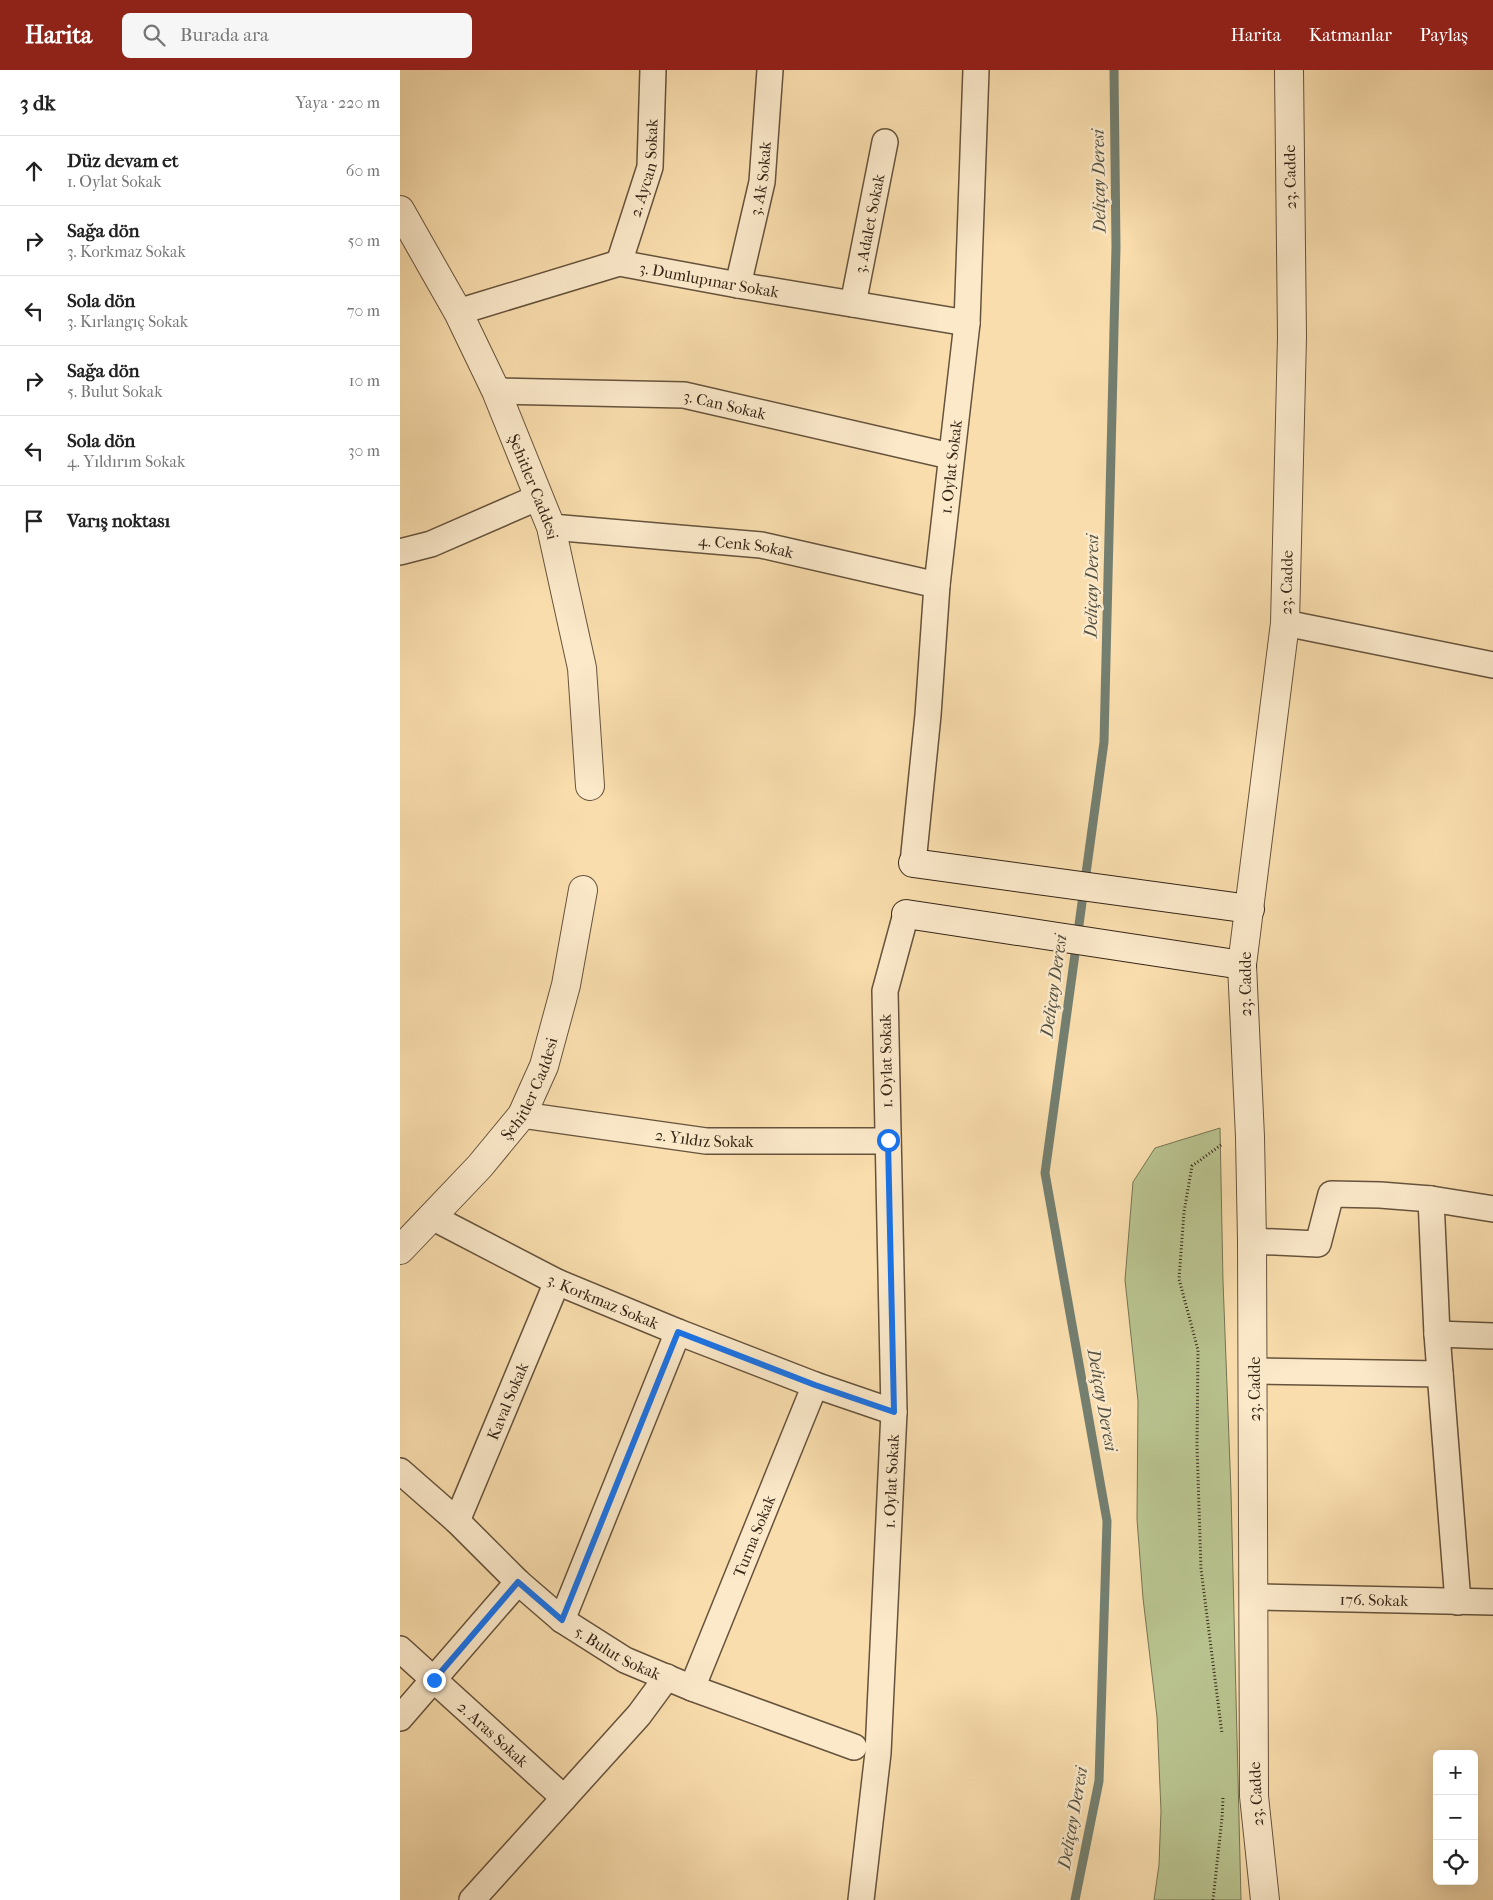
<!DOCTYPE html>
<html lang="tr">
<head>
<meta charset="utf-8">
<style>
  :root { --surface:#fff; --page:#f6f6f6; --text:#222; --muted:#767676; --line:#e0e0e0; --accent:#8f2418 }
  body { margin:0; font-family:"IM FELL French Canon",serif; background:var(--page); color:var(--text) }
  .controls { position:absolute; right:15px; bottom:15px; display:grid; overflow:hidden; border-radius:8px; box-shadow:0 5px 20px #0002 }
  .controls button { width:45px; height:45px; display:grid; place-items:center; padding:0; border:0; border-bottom:1px solid var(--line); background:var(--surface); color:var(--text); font:25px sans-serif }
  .stop { position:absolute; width:15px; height:15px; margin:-11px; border:4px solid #1a73e8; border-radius:50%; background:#fff }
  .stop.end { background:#1a73e8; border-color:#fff; box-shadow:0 1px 5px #0008 }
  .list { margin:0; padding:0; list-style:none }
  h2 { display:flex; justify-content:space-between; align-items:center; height:65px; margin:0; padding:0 20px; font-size:21px }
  h2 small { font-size:16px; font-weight:400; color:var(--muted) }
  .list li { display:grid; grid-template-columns:32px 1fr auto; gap:15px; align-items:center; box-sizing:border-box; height:70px; padding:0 20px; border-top:1px solid var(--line) }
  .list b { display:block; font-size:19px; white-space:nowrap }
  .list p { margin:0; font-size:16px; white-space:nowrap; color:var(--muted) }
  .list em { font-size:16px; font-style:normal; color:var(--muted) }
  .icon { flex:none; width:28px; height:28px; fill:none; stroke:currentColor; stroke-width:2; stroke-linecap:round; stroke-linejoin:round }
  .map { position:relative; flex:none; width:1093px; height:1830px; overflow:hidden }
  header { display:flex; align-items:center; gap:30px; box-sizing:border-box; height:70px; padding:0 25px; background:var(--accent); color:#fff }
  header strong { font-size:24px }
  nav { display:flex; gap:28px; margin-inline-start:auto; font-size:18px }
  .search { width:350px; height:45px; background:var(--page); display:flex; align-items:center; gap:12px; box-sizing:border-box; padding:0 18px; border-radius:8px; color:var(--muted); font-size:19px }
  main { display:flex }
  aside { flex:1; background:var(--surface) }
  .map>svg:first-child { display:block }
</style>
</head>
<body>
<header>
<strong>Harita</strong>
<div class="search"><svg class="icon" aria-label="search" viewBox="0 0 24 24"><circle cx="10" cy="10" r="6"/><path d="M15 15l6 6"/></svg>Burada ara</div>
<nav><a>Harita</a><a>Katmanlar</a><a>Paylaş</a></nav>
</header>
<main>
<aside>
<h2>3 dk<small>Yaya · 220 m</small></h2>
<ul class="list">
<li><svg class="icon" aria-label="ahead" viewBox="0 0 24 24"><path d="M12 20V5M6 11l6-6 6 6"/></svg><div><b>Düz devam et</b><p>1. Oylat Sokak</p></div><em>60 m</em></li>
<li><svg class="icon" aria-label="right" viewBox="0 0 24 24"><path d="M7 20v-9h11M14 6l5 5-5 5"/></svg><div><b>Sağa dön</b><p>3. Korkmaz Sokak</p></div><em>50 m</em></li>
<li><svg class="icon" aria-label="left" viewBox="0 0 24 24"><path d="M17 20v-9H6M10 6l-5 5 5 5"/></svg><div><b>Sola dön</b><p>3. Kırlangıç Sokak</p></div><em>70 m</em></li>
<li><svg class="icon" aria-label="right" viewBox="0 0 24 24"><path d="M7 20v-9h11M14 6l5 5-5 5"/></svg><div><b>Sağa dön</b><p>5. Bulut Sokak</p></div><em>10 m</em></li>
<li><svg class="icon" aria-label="left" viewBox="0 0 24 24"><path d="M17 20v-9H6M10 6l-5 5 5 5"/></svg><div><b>Sola dön</b><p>4. Yıldırım Sokak</p></div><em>30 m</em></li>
<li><svg class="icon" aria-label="arrive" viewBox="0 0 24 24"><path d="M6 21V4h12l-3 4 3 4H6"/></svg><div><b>Varış noktası</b></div></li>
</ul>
</aside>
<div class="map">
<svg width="1093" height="1830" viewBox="0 0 1093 1830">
  <rect width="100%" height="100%" fill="#f9ddad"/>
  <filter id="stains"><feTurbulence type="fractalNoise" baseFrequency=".004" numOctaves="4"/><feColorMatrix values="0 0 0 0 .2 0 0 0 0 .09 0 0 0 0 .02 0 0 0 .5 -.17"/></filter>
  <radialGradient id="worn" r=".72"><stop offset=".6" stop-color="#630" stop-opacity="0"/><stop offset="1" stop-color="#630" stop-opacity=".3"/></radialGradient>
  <polygon fill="#b8c28e" stroke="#767452" points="820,1058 823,1211 831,1422 841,1830 754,1830 759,1795 761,1741 757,1647 743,1528 737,1449 738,1331 725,1210 733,1112 755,1078"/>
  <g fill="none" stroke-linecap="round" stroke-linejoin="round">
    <polyline stroke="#747f70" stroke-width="9" points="675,1830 699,1711 707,1451 645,1103 704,672 716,177 714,0"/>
    <defs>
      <g id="minor">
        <path id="s1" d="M219,193L250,97L253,0"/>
        <path id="s2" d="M338,215L362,112L370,0"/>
        <path id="s3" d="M453,234L485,72"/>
        <path id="s4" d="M58,242L219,193L338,215L567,253"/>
        <path id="s5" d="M96,321L284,325L550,386"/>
        <path id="s6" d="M151,457L361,475L537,515"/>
        <polyline points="0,482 31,474 139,427"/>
        <polyline points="885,553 1093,595"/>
        <path id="s7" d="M513,793L528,645L537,515L567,253L576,0"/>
        <path id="s8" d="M122,1045L306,1071H488"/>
        <polyline points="1031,1129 1037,1264 1058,1532"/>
        <path id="s9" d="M32,1147L157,1212L278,1262L415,1315L494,1342"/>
        <polyline points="852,1171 918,1174 931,1124 980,1125 1031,1129 1093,1139"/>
        <polyline points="1037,1264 1093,1266"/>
        <polyline points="854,1301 1040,1304"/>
        <path id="s10" d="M0,1401L57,1451L118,1512L162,1550L225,1590L292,1618L454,1677"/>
        <path id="s11" d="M57,1451L157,1212"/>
        <path id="s12" d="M855,1527L1093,1532"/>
        <polyline points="162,1550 278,1262"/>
        <path id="s13" d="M0,1579L164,1728"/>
        <path id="s14" d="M292,1618L415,1315"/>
        <polyline points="0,1648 118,1512"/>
        <polyline points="72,1830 239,1645 267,1607"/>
        <path id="s15" d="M461,1830L478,1683L494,1342L485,921L506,844"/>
      </g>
      <g id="tertiary">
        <path id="s16" d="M0,140L58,242L96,321L151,457L182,598L190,716"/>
        <path id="s17" d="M0,1180L80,1096L122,1045L144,996L166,915L183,820"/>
        <path id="s18" d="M865,1830L854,1726L852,1171L850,1067L842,895L885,553L892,267L889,0"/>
      </g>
      <g id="secondary">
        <polyline points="513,793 850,839"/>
        <polyline points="506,844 842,895"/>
      </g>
    </defs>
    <use href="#minor" stroke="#66533c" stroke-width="28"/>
    <use href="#tertiary" stroke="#66533c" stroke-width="30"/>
    <use href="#secondary" stroke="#352516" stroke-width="30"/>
    <g stroke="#352516" stroke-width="3" stroke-dasharray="1 2.5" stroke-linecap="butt">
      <polyline points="821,1075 792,1096 784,1142 779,1209 798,1280 797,1376 801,1499 822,1664"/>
      <polyline points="813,1830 822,1748 823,1728"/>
    </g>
    <use href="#minor" stroke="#fbe9ca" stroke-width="25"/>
    <use href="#tertiary" stroke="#fbe9ca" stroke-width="28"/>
    <use href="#secondary" stroke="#fbe9ca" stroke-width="28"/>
  </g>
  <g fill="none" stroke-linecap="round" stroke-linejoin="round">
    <polyline stroke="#1a73e8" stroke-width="6" points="34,1610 118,1512 162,1550 278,1262 415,1315 494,1342 488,1070"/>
  </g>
  <g text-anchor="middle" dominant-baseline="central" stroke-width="5" stroke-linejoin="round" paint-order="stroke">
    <g font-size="16" fill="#352516" stroke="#fbe9ca">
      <text stroke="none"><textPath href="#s1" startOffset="99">2. Aycan Sokak</textPath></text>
      <text transform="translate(890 107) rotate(-91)">23. Cadde</text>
      <text stroke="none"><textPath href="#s2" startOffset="109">3. Ak Sokak</textPath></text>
      <text stroke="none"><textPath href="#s3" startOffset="82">3. Adalet Sokak</textPath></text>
      <text stroke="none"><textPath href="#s4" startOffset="260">3. Dumlupınar Sokak</textPath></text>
      <text stroke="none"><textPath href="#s5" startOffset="230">3. Can Sokak</textPath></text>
      <text stroke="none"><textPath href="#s7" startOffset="398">1. Oylat Sokak</textPath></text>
      <text stroke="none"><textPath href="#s16" startOffset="308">Şehitler Caddesi</textPath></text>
      <text stroke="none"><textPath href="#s6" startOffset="196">4. Cenk Sokak</textPath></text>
      <text stroke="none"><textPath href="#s18" startOffset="1321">23. Cadde</textPath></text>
      <text transform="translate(845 914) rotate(-90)">23. Cadde</text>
      <text transform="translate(486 991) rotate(-91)">1. Oylat Sokak</text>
      <text stroke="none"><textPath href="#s17" startOffset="209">Şehitler Caddesi</textPath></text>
      <text stroke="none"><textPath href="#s8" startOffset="184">2. Yıldız Sokak</textPath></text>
      <text stroke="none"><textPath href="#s9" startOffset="191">3. Korkmaz Sokak</textPath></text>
      <text transform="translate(854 1319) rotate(-90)">23. Cadde</text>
      <text stroke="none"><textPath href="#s11" startOffset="130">Kaval Sokak</textPath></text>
      <text stroke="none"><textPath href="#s15" startOffset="420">1. Oylat Sokak</textPath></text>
      <text stroke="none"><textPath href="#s14" startOffset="164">Turna Sokak</textPath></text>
      <text stroke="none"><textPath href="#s12" startOffset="119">176. Sokak</textPath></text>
      <text stroke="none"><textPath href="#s10" startOffset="285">5. Bulut Sokak</textPath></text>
      <text stroke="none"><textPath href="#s13" startOffset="126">2. Aras Sokak</textPath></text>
      <text transform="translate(856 1724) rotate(-93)">23. Cadde</text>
    </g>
    <g font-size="18" font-style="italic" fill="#545243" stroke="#fbe9ca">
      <text transform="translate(699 111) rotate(-91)">Deliçay Deresi</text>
      <text transform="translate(692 516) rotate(-89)">Deliçay Deresi</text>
      <text transform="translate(654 916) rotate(-82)">Deliçay Deresi</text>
      <text transform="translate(702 1330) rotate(80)">Deliçay Deresi</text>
      <text transform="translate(673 1748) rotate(-80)">Deliçay Deresi</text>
    </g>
  </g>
  <rect width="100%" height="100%" filter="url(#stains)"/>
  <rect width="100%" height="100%" fill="url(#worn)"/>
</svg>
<div class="controls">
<button>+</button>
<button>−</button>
<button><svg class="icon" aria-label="locate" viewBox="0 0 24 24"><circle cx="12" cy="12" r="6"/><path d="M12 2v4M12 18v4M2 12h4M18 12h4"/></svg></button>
</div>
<div class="stop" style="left:488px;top:1070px"></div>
<div class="stop end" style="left:34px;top:1610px"></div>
</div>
</main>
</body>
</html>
